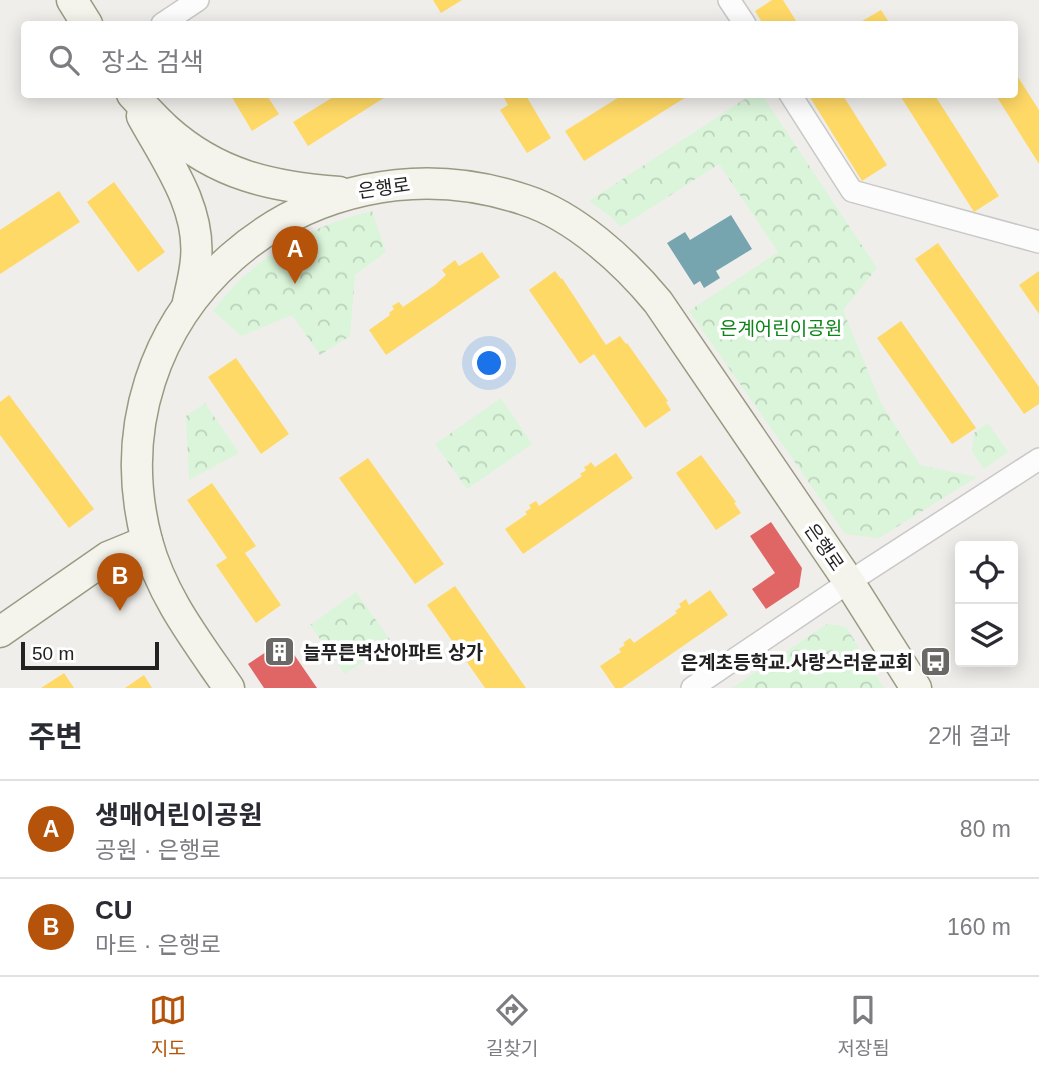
<!DOCTYPE html>
<html lang="ko">
<head>
<meta charset="utf-8">
<style>
  :root { --surface:#fff; --page:#f7f7f7; --text:#2b2b33; --muted:#7c7c81; --line:#e1e1e2; --accent:#b45309 }
  body { margin:0; font-family:Arial,"Noto Sans KR",sans-serif; background:var(--page); color:var(--text) }
  .controls { position:absolute; right:21px; bottom:21px; display:grid; overflow:hidden; border-radius:7px; box-shadow:0 4px 18px #0003 }
  .controls button { width:63px; height:63px; display:grid; place-items:center; padding:0; border:0; border-bottom:2px solid var(--line); background:var(--surface); color:var(--text); font:35px sans-serif }
  .scale { position:absolute; left:21px; bottom:18px; width:138px; box-sizing:border-box; padding-left:7px; border:4px solid #222; border-top:0; font-size:19px; line-height:24px; white-space:nowrap; color:#222; -webkit-text-stroke:5px #fff; paint-order:stroke }
  .you { position:absolute; left:490px; top:364px; width:24px; height:24px; margin:-18px; border:5px solid #fff; border-radius:50%; background:#1a73e8; box-shadow:0 0 0 10px #1a73e833 }
  .badge { display:grid; place-items:center; width:46px; height:46px; border-radius:50%; background:var(--accent); color:#fff; font-size:23px; font-weight:700 }
  .pin { position:absolute; translate:-50% -58px; filter:drop-shadow(0 2px 4px #0008) }
  .pin::after { content:''; position:absolute; top:37px; width:24px; height:21px; background:inherit; clip-path:polygon(0 0,100% 0,50% 100%) }
  .list { margin:0; padding:0; list-style:none }
  h2 { display:flex; justify-content:space-between; align-items:center; height:91px; margin:0; padding:0 28px; font-size:30px }
  h2 small { font-size:23px; font-weight:400; color:var(--muted) }
  .list li { display:grid; grid-template-columns:46px 1fr auto; gap:21px; align-items:center; box-sizing:border-box; height:98px; padding:0 28px; border-top:2px solid var(--line) }
  .list b { display:block; font-size:26px; white-space:nowrap }
  .list p { margin:0; font-size:23px; white-space:nowrap; color:var(--muted) }
  .list em { font-size:23px; font-style:normal; color:var(--muted) }
  .icon { flex:none; width:38px; height:38px; fill:none; stroke:currentColor; stroke-width:2; stroke-linecap:round; stroke-linejoin:round }
  .map { position:relative; flex:none; width:1039px; height:688px; overflow:hidden }
  .search { position:absolute; background:var(--surface); box-shadow:0 4px 18px #0003; left:21px; right:21px; top:21px; height:77px; display:flex; align-items:center; gap:18px; box-sizing:border-box; padding:0 24px; border-radius:7px; color:var(--muted); font-size:26px }
  .sheet { height:287px; background:var(--surface) }
  nav { display:flex; justify-content:space-around; align-items:center; box-sizing:border-box; height:98px; border-top:2px solid var(--line); background:var(--surface); font-size:19px; color:var(--muted) }
  nav a { display:grid; justify-items:center; gap:4px }
  nav .on { color:var(--accent) }
  .map>svg:first-child { display:block }
</style>
</head>
<body>
<div class="map">
<svg width="1039" height="688" viewBox="0 0 1039 688">
  <defs>
    <pattern id="park-crowns" width="20" height="18" patternUnits="userSpaceOnUse" patternTransform="scale(1.75)"><rect width="20" height="18" fill="#daf5da"/><path d="M2 6a3 3 0 1 1 6 0M12 15a3 3 0 1 1 6 0" fill="none" stroke="#bbd2bb"/></pattern>
  </defs>
  <rect width="100%" height="100%" fill="#f0eeeb"/>
  <g fill="url(#park-crowns)">
    <polygon points="751,95 762,95 877,268 843,310 881,403 920,465 977,477 879,538 845,534 689,311 778,252 719,164 621,227 611,217 589,201"/>
    <path d="M372,211L386,252L355,275L350,336L320,355L292,315L241,336L213,311C253,257 307,227 372,211Z"/>
    <polygon points="501,398 532,444 467,489 435,444"/>
    <polygon points="205,403 239,453 189,480 186,416"/>
    <polygon points="988,423 1008,452 984,469 972,452 974,433"/>
    <polygon points="356,592 391,641 345,674 310,625"/>
    <polygon points="827,624 846,627 884,688 732,688"/>
  </g>
  <g fill="#ffd966">
    <polygon points="433,0 462,0 441,13"/>
    <polygon points="772,0 783,0 798,24 763,24 755,11"/>
    <polygon points="881,10 890,24 857,24"/>
    <polygon points="1014,71 1039,110 1039,164 995,94 1014,94"/>
    <polygon points="230,94 266,94 279,114 252,131"/>
    <polygon points="338,94 390,94 308,146 293,122"/>
    <polygon points="502,94 525,94 551,138 527,153 500,110 508,105"/>
    <polygon points="624,94 691,94 584,161 565,131"/>
    <polygon points="808,94 842,94 887,165 862,181"/>
    <polygon points="899,94 934,94 999,196 974,212"/>
    <polygon points="114,182 165,252 138,272 87,202"/>
    <polygon points="59,191 80,222 0,274 0,230"/>
    <polygon points="938,243 1039,387 1039,404 1024,414 915,259"/>
    <polygon points="482,252 500,277 386,355 369,330 390,315 389,313 394,309 392,306 399,302 403,307 435,285 446,275 442,270 455,260 459,266"/>
    <polygon points="555,271 561,279 562,278 606,345 620,336 626,344 627,343 668,401 666,402 671,410 645,428 594,354 580,364 529,290"/>
    <polygon points="1039,271 1039,314 1019,285"/>
    <polygon points="901,321 976,428 952,444 877,338"/>
    <polygon points="236,358 289,434 261,454 208,377"/>
    <polygon points="9,395 94,509 69,528 0,435 0,402"/>
    <polygon points="616,453 633,478 523,554 505,529 527,514 525,512 531,508 529,505 536,501 539,506 582,476 580,474 586,470 584,467 588,465 591,462 595,467"/>
    <polygon points="701,455 736,502 734,503 741,513 716,530 676,473"/>
    <polygon points="368,458 444,564 415,584 339,478"/>
    <polygon points="212,483 256,546 245,553 281,605 256,623 216,565 227,558 187,500"/>
    <polygon points="455,586 526,688 485,688 427,605"/>
    <polygon points="710,590 728,615 622,688 615,688 600,666 621,652 619,649 625,645 623,643 630,638 634,643 677,613 675,611 681,607 679,604 686,599 689,605"/>
    <polygon points="64,673 74,688 41,688"/>
    <polygon points="144,675 152,688 125,688"/>
  </g>
  <g fill="#e06666">
    <polygon points="771,522 802,568 799,587 766,609 752,589 775,573 750,536"/>
    <polygon points="284,640 317,688 264,688 248,664"/>
  </g>
  <polygon fill="#76a5af" points="731,215 752,249 716,271 720,278 704,288 700,281 694,285 667,243 685,232 690,240"/>
  <g fill="none" stroke-linecap="round" stroke-linejoin="round">
    <defs>
      <g id="street">
        <polyline points="729,0 745,24"/>
        <polyline points="162,24 198,0"/>
        <polyline points="790,94 852,191 1039,242"/>
        <polyline points="692,688 849,582 1039,459"/>
      </g>
      <g id="secondary">
        <polyline points="72,0 87,24"/>
        <path d="M132,94C143,106 154,118 166,129C217,175 272,187 339,192"/>
        <path d="M142,116C166,160 201,207 196,259C195,273 191,288 188,302"/>
        <polyline points="0,632 108,557 147,541"/>
        <path d="M229,688C197,641 162,597 147,541C87,313 307,126 525,200C575,216 625,262 658,302L849,582L916,688"/>
      </g>
    </defs>
    <use href="#street" stroke="#c9c8c7" stroke-width="24"/>
    <use href="#secondary" stroke="#999a82" stroke-width="33"/>
    <use href="#street" stroke="#fdfcfc" stroke-width="21"/>
    <use href="#secondary" stroke="#f4f4ed" stroke-width="30"/>
  </g>
  <defs>
    <symbol id="building-square" viewBox="-11 -11 22 22"><rect x="-9" y="-9" width="18" height="18" rx="4" fill="#6a6968" stroke="#fff"/><path d="M-4-6H4V6H1V3H-1V6H-4ZM-2.5-4.3h1.7v1.8h-1.7ZM.8-4.3h1.7v1.8H.8ZM-2.5-1h1.7V.8h-1.7ZM.8-1h1.7V.8H.8Z" fill="#fff"/></symbol>
    <symbol id="bus-square" viewBox="-11 -11 22 22"><rect x="-9" y="-9" width="18" height="18" rx="4" fill="#6a6968" stroke="#fff"/><path d="M-5-6H5V4H4V6H2V4H-2V6H-4V4H-5ZM-3.5-4V0h7V-4ZM-3.5 1.2v1.5H-2V1.2ZM2 1.2v1.5H3.5V1.2Z" fill="#fff"/></symbol>
  </defs>
  <g fill-rule="evenodd">
    <use href="#building-square" x="262" y="634" width="35" height="35"/>
    <use href="#bus-square" x="918" y="644" width="35" height="35"/>
  </g>
  <g text-anchor="middle" dominant-baseline="central" stroke-width="7" stroke-linejoin="round" paint-order="stroke">
    <g font-size="19" fill="#222" stroke="#fff">
      <text transform="translate(384 188) rotate(-8)">은행로</text>
      <text transform="translate(824 547) rotate(55)">은행로</text>
    </g>
    <g font-size="19" fill="#0c8416" stroke="#fff">
      <text x="781" y="328">은계어린이공원</text>
    </g>
    <g font-size="19" font-weight="bold" fill="#222" stroke="#fff" text-anchor="start">
      <text x="303" y="652">늘푸른벽산아파트 상가</text>
      <text x="913" y="662" text-anchor="end">은계초등학교.사랑스러운교회</text>
    </g>
  </g>
</svg>
<div class="controls">
<button><svg class="icon" aria-label="locate" viewBox="0 0 24 24"><circle cx="12" cy="12" r="6"/><path d="M12 2v4M12 18v4M2 12h4M18 12h4"/></svg></button>
<button><svg class="icon" aria-label="layers" viewBox="0 0 24 24"><path d="M12 4l9 5-9 5-9-5zM3 14l9 5 9-5"/></svg></button>
</div>
<div class="scale">50 m</div>
<div class="you"></div>
<div class="pin badge" style="left:295px;top:284px">A</div>
<div class="pin badge" style="left:120px;top:611px">B</div>
<div class="search"><svg class="icon" aria-label="search" viewBox="0 0 24 24"><circle cx="10" cy="10" r="6"/><path d="M15 15l6 6"/></svg>장소 검색</div>
</div>
<section class="sheet">
<h2>주변<small>2개 결과</small></h2>
<ul class="list">
<li><span class="badge">A</span><div><b>생매어린이공원</b><p>공원 · 은행로</p></div><em>80 m</em></li>
<li><span class="badge">B</span><div><b>CU</b><p>마트 · 은행로</p></div><em>160 m</em></li>
</ul>
</section>
<nav>
<a class="on"><svg class="icon" aria-label="map" viewBox="0 0 24 24"><path d="M3 6l6-2 6 2 6-2v14l-6 2-6-2-6 2zM9 4v14M15 6v14"/></svg>지도</a>
<a><svg class="icon" aria-label="directions" viewBox="0 0 24 24"><path d="M12 3l9 9-9 9-9-9zM9 14v-3h6M13 9l2 2-2 2"/></svg>길찾기</a>
<a><svg class="icon" aria-label="saved" viewBox="0 0 24 24"><path d="M7 4h10v16l-5-4-5 4z"/></svg>저장됨</a>
</nav>
</body>
</html>
